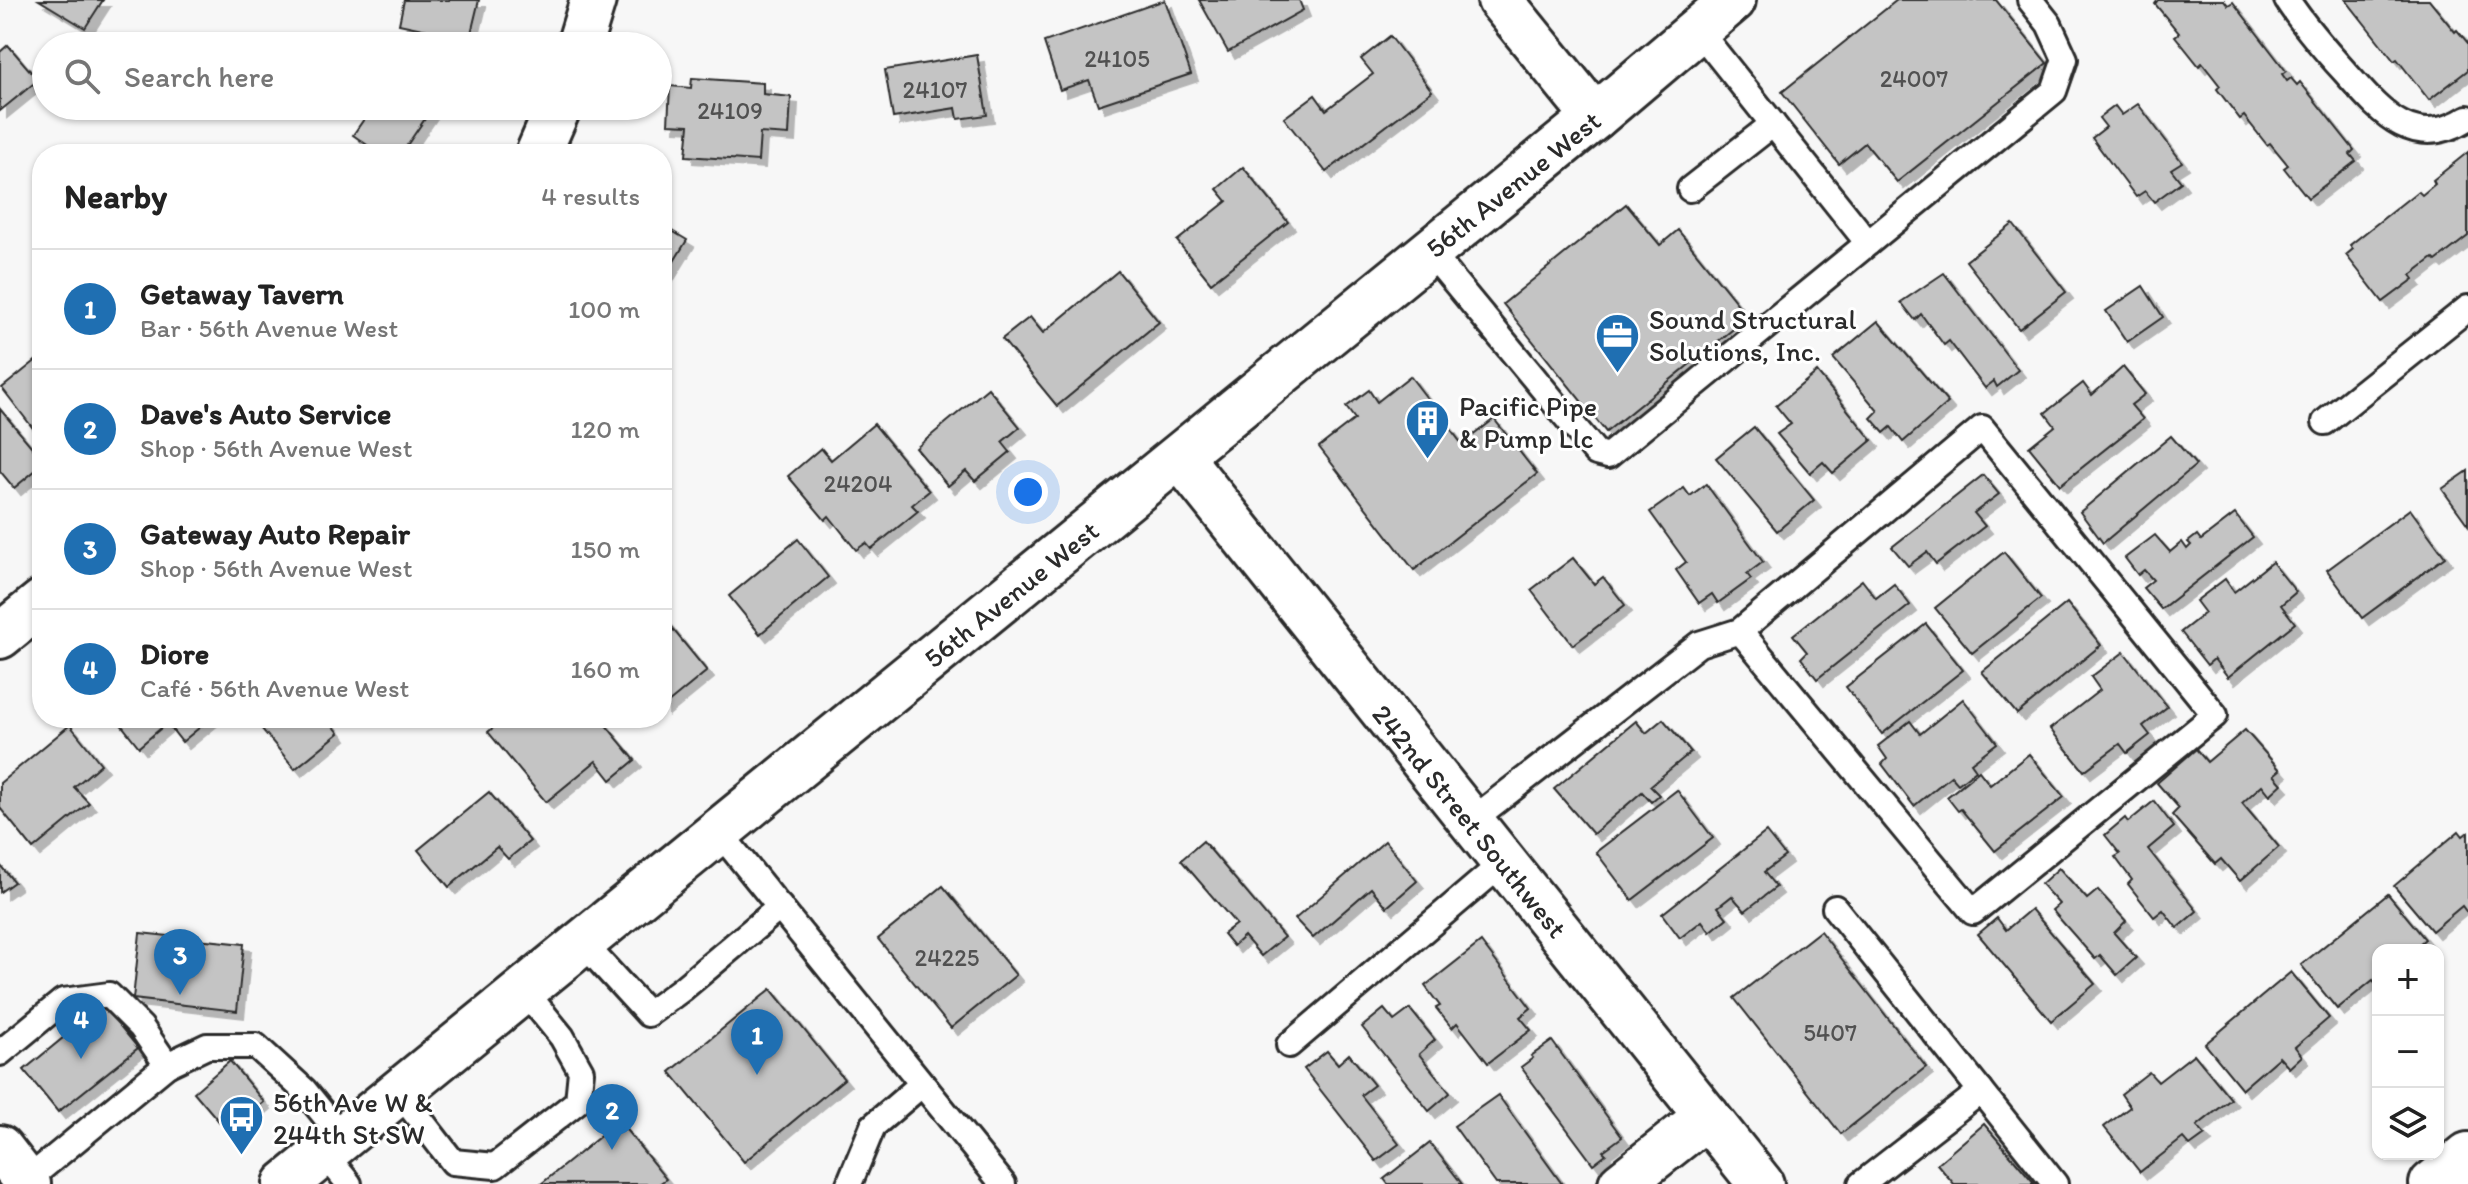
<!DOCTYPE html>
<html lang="en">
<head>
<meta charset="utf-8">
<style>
  :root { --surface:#fff; --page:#f6f6f6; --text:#222; --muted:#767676; --line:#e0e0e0; --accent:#1f6fb2 }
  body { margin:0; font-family:Itim,sans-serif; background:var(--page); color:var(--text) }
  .controls { position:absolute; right:24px; bottom:24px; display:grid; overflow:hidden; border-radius:16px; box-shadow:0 2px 6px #0004 }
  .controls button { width:72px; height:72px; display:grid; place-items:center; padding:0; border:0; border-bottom:2px solid var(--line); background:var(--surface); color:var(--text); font:40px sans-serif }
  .you { position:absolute; left:1028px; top:492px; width:28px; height:28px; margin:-20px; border:6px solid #fff; border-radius:50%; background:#1a73e8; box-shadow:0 0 0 12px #1a73e833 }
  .badge { display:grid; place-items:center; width:52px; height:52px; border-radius:50%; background:var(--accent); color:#fff; font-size:26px; font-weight:700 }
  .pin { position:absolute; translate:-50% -66px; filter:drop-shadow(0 2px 4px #0008) }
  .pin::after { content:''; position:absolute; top:42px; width:28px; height:24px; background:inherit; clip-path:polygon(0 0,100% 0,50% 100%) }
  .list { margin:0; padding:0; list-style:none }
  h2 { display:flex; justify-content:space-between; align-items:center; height:104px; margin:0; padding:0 32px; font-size:34px }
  h2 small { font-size:26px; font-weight:400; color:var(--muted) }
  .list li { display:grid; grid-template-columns:52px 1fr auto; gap:24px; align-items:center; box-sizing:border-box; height:120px; padding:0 32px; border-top:2px solid var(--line) }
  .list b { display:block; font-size:30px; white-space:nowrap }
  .list p { margin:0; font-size:26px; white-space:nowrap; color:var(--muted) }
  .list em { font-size:26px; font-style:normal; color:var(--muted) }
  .icon { flex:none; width:44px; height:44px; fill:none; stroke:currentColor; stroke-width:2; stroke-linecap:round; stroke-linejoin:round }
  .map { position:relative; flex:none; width:2468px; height:1184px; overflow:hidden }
  .search { position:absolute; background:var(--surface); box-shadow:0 2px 6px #0004; left:32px; top:32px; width:640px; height:88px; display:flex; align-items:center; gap:20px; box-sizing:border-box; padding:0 28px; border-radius:44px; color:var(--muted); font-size:30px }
  .panel { position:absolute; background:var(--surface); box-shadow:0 2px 6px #0004; left:32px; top:144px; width:640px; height:584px; border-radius:32px }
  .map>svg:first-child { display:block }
</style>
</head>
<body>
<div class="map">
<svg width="2468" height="1184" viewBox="0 0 2468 1184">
  <defs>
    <filter id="shadow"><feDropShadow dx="7" dy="7" stdDeviation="0" flood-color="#0004"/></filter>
  </defs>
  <rect width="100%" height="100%" fill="#f7f7f7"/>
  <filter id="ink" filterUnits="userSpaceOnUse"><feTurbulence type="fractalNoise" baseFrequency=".0125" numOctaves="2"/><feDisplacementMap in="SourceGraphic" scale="16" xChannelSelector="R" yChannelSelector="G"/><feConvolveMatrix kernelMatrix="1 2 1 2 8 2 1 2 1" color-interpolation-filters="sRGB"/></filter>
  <g filter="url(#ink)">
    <g fill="#c4c4c4" stroke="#2b2b2b" stroke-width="2" filter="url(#shadow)">
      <polygon points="39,0 103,0 85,28"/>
      <polygon points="404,0 479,0 468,46 429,46 432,31 399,24"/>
      <polygon points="1165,0 1191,74 1098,105 1089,80 1060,90 1044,42"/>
      <polygon points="1199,0 1299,0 1303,10 1228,52"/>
      <polygon points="1897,0 1996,0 2047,63 1897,182 1865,143 1839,164 1782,92"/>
      <polygon points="2158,0 2224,0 2228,5 2233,2 2286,71 2282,74 2287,81 2291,78 2297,85 2300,82 2354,150 2350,154 2356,161 2308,198 2284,168 2288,165 2270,143 2267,145 2244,116 2240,119 2217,89 2220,86 2202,63 2199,66 2175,36 2179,33 2155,4"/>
      <polygon points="2346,0 2429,0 2455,32 2457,30 2468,43 2468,70 2429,100 2397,59 2394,61"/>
      <polygon points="1390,36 1432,91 1326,172 1284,118 1315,95 1326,110 1373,74 1361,59"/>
      <polygon points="8,45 38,80 0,111 0,52"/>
      <polygon points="977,55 987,115 958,119 956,108 893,118 885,70"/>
      <polygon points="692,78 763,83 763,94 791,97 789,135 760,133 758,161 686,156 689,125 668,124 670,86 691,88"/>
      <polygon points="2138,104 2182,162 2171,169 2181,182 2154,202 2145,191 2136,197 2092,138 2106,127 2099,118 2115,106 2122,115"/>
      <polygon points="373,106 426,106 431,110 401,154 380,154 353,135"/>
      <polygon points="2468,152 2468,236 2436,261 2433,258 2411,275 2414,279 2383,302 2346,255 2353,249 2350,245 2418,191 2422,195 2435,184 2433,180"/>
      <polygon points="1243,167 1288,222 1211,283 1177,241 1227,201 1217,189"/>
      <polygon points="1626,204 1660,245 1678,230 1748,317 1606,432 1503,304"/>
      <polygon points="2013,224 2066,292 2019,329 1966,261"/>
      <polygon points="662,225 687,240 662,281"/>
      <polygon points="1118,271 1159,322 1057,406 1002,339 1030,317 1043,333"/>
      <polygon points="1944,273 2018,370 1997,387 1994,381 1985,388 1949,341 1944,345 1921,314 1915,320 1901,302"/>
      <polygon points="2143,286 2163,317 2127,342 2106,311"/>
      <polygon points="1878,321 1948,403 1903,442 1891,427 1884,433 1871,418 1878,411 1833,358"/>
      <polygon points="39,358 42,361 42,440 2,388"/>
      <polygon points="2123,367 2145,394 2131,405 2143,419 2060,485 2029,447 2055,426 2045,413 2083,383 2092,395"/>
      <polygon points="1817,372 1872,440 1833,473 1823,462 1810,473 1777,434 1791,424 1776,406"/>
      <polygon points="1410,376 1462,444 1494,419 1537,474 1414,570 1319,447 1355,419 1346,407 1369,390 1377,402"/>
      <polygon points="988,388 1020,427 1002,442 1010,452 975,481 966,471 948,486 916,448"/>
      <polygon points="0,409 42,459 42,465 14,488 0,471"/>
      <polygon points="874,424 929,491 912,505 918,511 871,549 866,543 856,550 829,516 825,520 788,476 821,448 831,460"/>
      <polygon points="1754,427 1814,500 1777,531 1716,458"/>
      <polygon points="2171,436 2196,465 2103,543 2080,512"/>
      <polygon points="2468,471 2468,525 2442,489"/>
      <polygon points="1983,475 1999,494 1974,513 1985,526 1936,564 1927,552 1908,566 1892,547"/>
      <polygon points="1706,484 1763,562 1747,574 1751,579 1718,603 1712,594 1699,603 1676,570 1686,562 1650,512 1684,488 1690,496"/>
      <polygon points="2410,509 2445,557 2362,618 2327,570"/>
      <polygon points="2235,514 2253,537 2161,609 2143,588 2153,580 2144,570 2138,575 2125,558 2155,535 2170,552 2182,542 2187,549 2191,545 2188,542 2197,535 2201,540"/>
      <polygon points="798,539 828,577 760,634 729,596"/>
      <polygon points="2004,552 2041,598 1972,653 1935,608"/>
      <polygon points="1573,558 1594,584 1603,577 1625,605 1573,645 1531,590"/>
      <polygon points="2272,562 2296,592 2281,605 2295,623 2228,677 2214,659 2207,665 2181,632 2205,613 2196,601 2225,579 2234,592"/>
      <polygon points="1862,580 1876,598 1894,584 1910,605 1817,679 1801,658 1807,652 1793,635"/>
      <polygon points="2067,603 2101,645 2017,714 1982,672"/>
      <polygon points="662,616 707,671 662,708"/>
      <polygon points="1926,624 1963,670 1882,734 1846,687"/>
      <polygon points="2124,652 2167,707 2143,726 2150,735 2127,753 2120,744 2084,771 2050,729 2100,690 2091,677"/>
      <polygon points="1963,699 1997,743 1971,763 1976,770 1958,784 1951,776 1914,806 1882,764 1887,759 1878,746 1910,721 1920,734"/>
      <polygon points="116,718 211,718 182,742 167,723 139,747"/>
      <polygon points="273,718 327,718 339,733 295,769 261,728"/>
      <polygon points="505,718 600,718 635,760 611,780 596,761 546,802 488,732"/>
      <polygon points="1663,719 1691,752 1650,786 1659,795 1651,802 1642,792 1593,834 1554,789 1636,721 1646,733"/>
      <polygon points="70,725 101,764 74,787 89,803 33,849 0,808 0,783"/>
      <polygon points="2245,730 2280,770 2274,775 2282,784 2270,795 2262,785 2242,803 2279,847 2240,881 2221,859 2215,864 2172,815 2179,808 2157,783 2196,749 2207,762"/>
      <polygon points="2029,754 2064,797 1995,851 1961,809 1958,811 1947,797 1979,771 1990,785"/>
      <polygon points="1677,790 1713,838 1632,900 1596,852"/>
      <polygon points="489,792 530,841 508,859 497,847 449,887 418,850"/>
      <polygon points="2154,801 2174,827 2148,849 2197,911 2177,928 2163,910 2154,917 2128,884 2132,880 2115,857 2120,854 2105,835 2125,818 2128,822"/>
      <polygon points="2459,831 2463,836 2468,832 2468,914 2462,906 2432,931 2394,886"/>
      <polygon points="1766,832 1785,856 1764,872 1776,887 1745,911 1732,896 1718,907 1727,918 1710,932 1702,921 1680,938 1662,914"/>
      <polygon points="1203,841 1284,937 1261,956 1244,936 1233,946 1223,934 1236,924 1181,860"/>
      <polygon points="1385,841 1417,881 1387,907 1371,888 1313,938 1295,919"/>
      <polygon points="0,865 14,882 0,892"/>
      <polygon points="2059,868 2087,899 2098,890 2126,921 2114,933 2136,958 2117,975 2100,955 2095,959 2052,910 2059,904 2041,884"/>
      <polygon points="943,886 1016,975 951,1028 878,939"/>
      <polygon points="2388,894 2425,939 2412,950 2378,950 2378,986 2373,980 2337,1009 2301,965"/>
      <polygon points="2031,909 2095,984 2051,1021 1978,934 1997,918 2006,930"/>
      <polygon points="1820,931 1926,1067 1841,1134 1734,998"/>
      <polygon points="140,933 244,944 237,1011 133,999"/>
      <polygon points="1481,942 1531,1008 1520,1017 1531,1030 1488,1063 1457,1023 1452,1028 1436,1008 1440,1006 1425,986"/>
      <polygon points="2291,972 2329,1018 2295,1047 2302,1056 2289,1068 2279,1057 2242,1089 2205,1044"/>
      <polygon points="771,989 844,1079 744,1162 670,1072"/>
      <polygon points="103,1005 138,1048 58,1112 24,1070"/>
      <polygon points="1384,1009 1394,1021 1410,1009 1435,1040 1419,1054 1450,1093 1429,1111 1362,1027"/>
      <polygon points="1552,1041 1622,1137 1603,1151 1606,1154 1593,1164 1521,1067 1533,1058 1531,1056"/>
      <polygon points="1327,1051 1338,1064 1349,1054 1374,1085 1361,1095 1399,1144 1376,1161 1304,1069"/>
      <polygon points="2194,1054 2231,1099 2197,1126 2205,1135 2190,1146 2183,1138 2140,1172 2104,1127 2130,1107 2121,1094 2149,1072 2158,1082"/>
      <polygon points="230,1061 264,1102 228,1132 194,1092"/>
      <polygon points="1498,1095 1562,1184 1496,1184 1454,1126"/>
      <polygon points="619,1121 666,1179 659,1184 541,1184"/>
      <polygon points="1984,1124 2035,1184 1954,1184 1937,1164"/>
      <polygon points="1430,1143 1462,1184 1388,1184 1384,1179"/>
    </g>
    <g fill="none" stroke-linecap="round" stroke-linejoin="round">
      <defs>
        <g id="lane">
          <path d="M2287,0C2304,26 2324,49 2345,72C2379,110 2412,153 2468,118"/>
          <polyline points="1698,30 1868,243"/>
          <polyline points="1690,189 1773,124"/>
          <polyline points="1430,252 1596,453 1608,456 2054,91 2065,59 2049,24 2030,0"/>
          <polyline points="2325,422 2468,308"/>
          <polyline points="1471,821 1699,644 1740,631 1982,428 2215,715 1973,912 1740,631"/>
          <polyline points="719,832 1003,1184"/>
          <polyline points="1835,908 2055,1184"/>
          <polyline points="583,943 648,1014 682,989 780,907"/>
          <polyline points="1289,1045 1504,862"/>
          <polyline points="0,1053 63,1001 109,995 141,1027 167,1065"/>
          <polyline points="399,1092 453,1162 495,1166 578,1101 581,1071 562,1037 524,990"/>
          <polyline points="324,1153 349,1184"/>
          <polyline points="26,1181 167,1065 207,1046 256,1046 304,1090 343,1138"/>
          <polyline points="849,1184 873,1126 922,1084"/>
          <polyline points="1861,1184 1981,1091"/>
        </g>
        <g id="street">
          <polyline points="1500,0 1595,117"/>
          <polyline points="579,46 593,0"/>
          <polyline points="538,154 559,106"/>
          <polyline points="1180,457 1761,1184"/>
          <polyline points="0,636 42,602"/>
          <polyline points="1621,1184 1707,1116"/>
          <polyline points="2432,1184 2468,1155"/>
        </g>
        <g id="secondary">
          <polyline points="0,1148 28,1184"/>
          <polyline points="286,1184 1595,117 1733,0"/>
        </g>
      </defs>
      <use href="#lane" stroke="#2b2b2b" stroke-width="30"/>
      <use href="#street" stroke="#2b2b2b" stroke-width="50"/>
      <use href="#secondary" stroke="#2b2b2b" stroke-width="50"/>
      <use href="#lane" stroke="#fff" stroke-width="24"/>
      <use href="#street" stroke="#fff" stroke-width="44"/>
      <use href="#secondary" stroke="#fff" stroke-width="44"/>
    </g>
  </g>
  <defs>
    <symbol id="office-pin" viewBox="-11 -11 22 30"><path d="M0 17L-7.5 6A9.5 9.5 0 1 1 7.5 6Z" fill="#1f6fb2" stroke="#fff"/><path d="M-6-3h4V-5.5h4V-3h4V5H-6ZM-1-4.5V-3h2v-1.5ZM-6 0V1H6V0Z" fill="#fff"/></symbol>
    <symbol id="building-pin" viewBox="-11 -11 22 30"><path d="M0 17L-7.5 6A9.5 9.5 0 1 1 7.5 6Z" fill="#1f6fb2" stroke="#fff"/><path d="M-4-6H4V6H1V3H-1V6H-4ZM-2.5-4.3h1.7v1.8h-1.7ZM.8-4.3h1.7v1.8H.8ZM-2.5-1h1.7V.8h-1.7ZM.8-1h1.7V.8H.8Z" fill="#fff"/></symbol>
    <symbol id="bus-pin" viewBox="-11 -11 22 30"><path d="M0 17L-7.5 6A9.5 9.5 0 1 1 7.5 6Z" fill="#1f6fb2" stroke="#fff"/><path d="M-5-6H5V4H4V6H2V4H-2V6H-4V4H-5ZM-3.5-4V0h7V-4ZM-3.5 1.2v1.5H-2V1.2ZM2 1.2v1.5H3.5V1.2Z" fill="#fff"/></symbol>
  </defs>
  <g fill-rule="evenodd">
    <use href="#office-pin" x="1592" y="310" width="51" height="69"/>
    <use href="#building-pin" x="1402" y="396" width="51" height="69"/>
    <use href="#bus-pin" x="216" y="1092" width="51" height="69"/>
  </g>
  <g text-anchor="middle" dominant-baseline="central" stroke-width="6" stroke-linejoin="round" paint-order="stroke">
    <g font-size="24" fill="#515151">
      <text x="1117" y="58">24105</text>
      <text x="1914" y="78">24007</text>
      <text x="935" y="89">24107</text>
      <text x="730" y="110">24109</text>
      <text x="858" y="483">24204</text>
      <text x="947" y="957">24225</text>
      <text x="1830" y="1032">5407</text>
    </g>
    <g font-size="28" fill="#2b2b2b" stroke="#fff">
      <text transform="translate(1513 184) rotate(-39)">56th Avenue West</text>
      <text transform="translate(1011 594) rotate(-39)">56th Avenue West</text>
      <text transform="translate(1470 821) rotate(51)">242nd Street Southwest</text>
    </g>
    <g font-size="28" fill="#2b2b2b" stroke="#fff" text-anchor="start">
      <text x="1649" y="319">Sound Structural<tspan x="1649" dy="32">Solutions, Inc.</tspan></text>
      <text x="1459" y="406">Pacific Pipe<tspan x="1459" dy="32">&amp; Pump Llc</tspan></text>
      <text x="273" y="1102">56th Ave W &amp;<tspan x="273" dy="32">244th St SW</tspan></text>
    </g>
  </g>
</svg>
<div class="controls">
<button>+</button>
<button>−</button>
<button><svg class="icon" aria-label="layers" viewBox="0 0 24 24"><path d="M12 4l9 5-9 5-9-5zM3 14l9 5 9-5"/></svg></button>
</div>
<div class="you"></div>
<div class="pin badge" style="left:757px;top:1075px">1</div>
<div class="pin badge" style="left:612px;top:1150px">2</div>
<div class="pin badge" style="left:180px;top:995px">3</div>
<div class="pin badge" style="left:81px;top:1059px">4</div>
<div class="search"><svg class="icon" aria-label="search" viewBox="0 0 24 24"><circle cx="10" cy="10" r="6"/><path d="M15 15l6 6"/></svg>Search here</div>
<section class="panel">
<h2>Nearby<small>4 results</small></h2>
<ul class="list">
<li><span class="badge">1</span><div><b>Getaway Tavern</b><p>Bar · 56th Avenue West</p></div><em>100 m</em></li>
<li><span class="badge">2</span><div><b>Dave's Auto Service</b><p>Shop · 56th Avenue West</p></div><em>120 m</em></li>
<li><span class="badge">3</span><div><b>Gateway Auto Repair</b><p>Shop · 56th Avenue West</p></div><em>150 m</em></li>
<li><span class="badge">4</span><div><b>Diore</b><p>Café · 56th Avenue West</p></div><em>160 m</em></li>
</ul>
</section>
</div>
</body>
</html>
